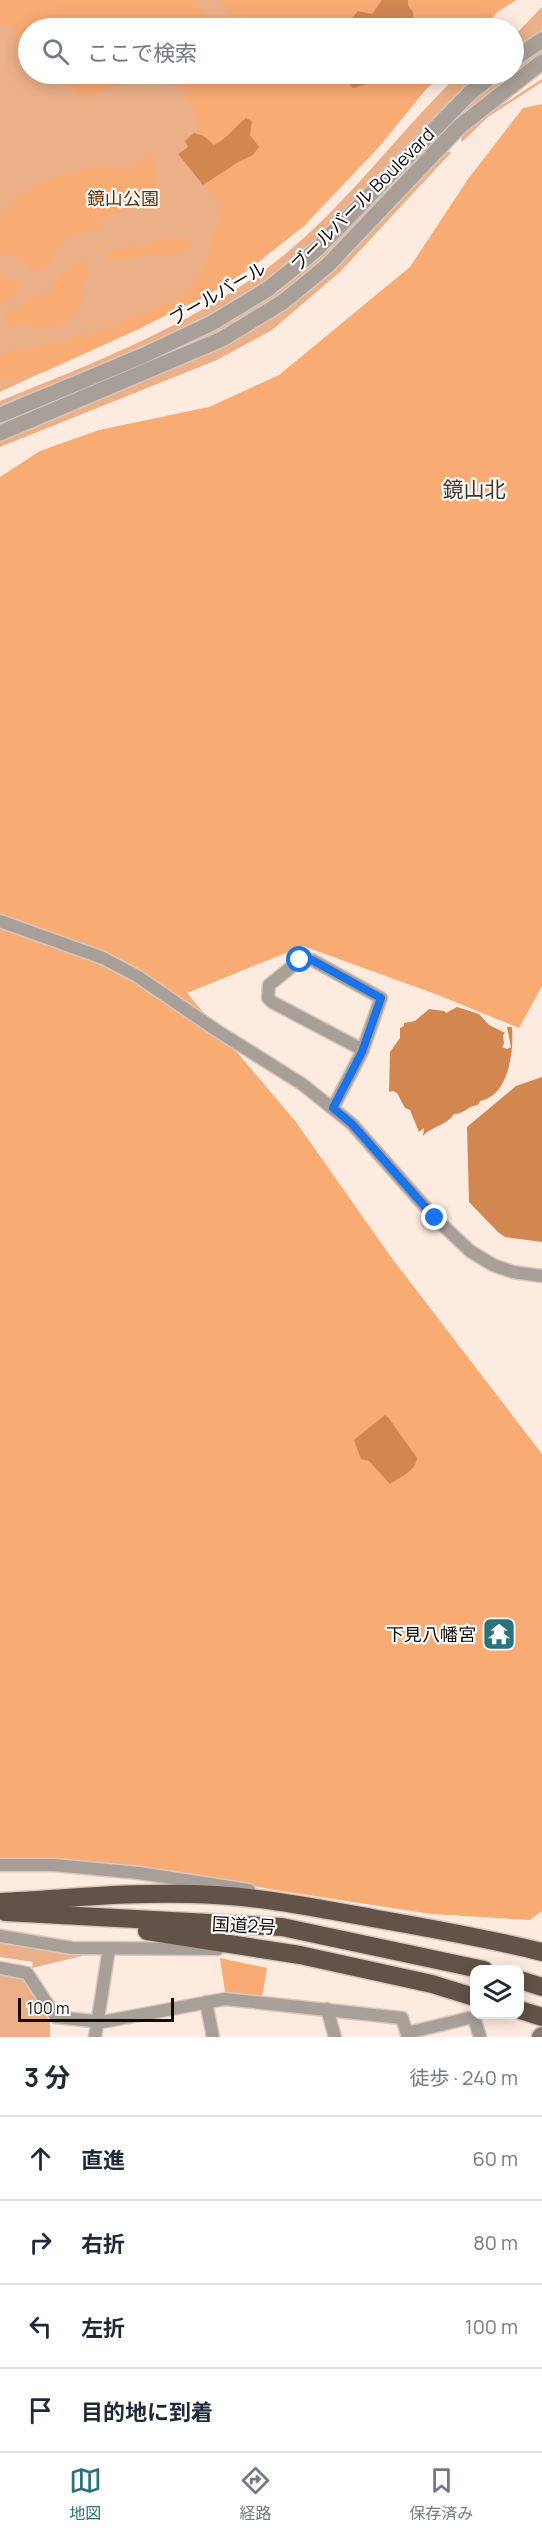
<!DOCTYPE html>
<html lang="ja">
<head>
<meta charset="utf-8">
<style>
  :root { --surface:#fff; --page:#f6f6f7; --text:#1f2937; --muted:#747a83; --line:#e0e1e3; --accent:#2a737b }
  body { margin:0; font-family:Manrope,"Noto Sans JP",sans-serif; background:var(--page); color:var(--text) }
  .controls { position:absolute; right:18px; bottom:18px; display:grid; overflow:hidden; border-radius:12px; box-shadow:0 3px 15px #0003 }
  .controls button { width:54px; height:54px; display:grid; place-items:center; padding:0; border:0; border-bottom:2px solid var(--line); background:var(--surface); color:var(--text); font:30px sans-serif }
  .scale { position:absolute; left:18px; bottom:15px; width:156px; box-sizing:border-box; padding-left:6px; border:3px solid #130c08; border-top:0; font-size:16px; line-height:21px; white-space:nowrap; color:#130c08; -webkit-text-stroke:4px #fcfcfc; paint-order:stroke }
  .stop { position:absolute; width:18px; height:18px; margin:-14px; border:4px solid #1a73e8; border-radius:50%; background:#fff }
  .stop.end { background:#1a73e8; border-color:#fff; box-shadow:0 2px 6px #0008 }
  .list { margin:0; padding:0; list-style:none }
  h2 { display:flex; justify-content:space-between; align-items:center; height:78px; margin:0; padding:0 24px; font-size:26px }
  h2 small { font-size:20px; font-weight:400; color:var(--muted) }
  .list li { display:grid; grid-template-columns:39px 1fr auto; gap:18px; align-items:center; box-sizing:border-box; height:84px; padding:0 24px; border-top:2px solid var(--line) }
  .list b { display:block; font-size:22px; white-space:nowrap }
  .list em { font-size:20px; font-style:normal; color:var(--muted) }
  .icon { flex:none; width:33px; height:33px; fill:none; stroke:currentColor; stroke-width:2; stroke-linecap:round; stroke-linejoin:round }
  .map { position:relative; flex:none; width:542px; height:2037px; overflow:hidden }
  .search { position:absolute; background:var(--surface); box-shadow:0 3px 15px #0003; left:18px; right:18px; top:18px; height:66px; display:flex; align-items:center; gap:15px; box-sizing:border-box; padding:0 21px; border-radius:33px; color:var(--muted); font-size:22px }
  .sheet { height:414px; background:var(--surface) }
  nav { display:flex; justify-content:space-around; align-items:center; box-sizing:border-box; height:84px; border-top:2px solid var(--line); background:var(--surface); font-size:16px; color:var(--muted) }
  nav a { display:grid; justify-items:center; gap:3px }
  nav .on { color:var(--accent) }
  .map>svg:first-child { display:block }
</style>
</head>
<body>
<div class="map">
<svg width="542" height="2037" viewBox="0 0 542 2037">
  <rect width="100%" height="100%" fill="#fdebe0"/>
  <g fill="#ebb088">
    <polygon points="0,0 442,0 458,28 28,28 28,74 445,74 427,88 304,226 250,269 203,298 0,392"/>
    <polygon points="542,7 542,30 514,53 514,36"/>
    <polygon points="542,48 542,54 475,105 338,247 258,311 228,329 0,427 0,420 204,334 257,304 324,253 457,114 506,74 514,74 514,68"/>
    <path d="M459,74H485L331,227L267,283L189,328L0,407V401C94,363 199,322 279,259C346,206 398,133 459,74Z"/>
    <polygon points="542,79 542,82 488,117 462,142 461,136 482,115 507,102"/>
    <polygon points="448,151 451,153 448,156 340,272 272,330 217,360 0,447 0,440 119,391 322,278 354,248"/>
    <polygon points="0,1939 39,1944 42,1950 82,1952 82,1956 32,1968 33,1962 0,1957"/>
    <polygon points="0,1974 24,1978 50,2021 50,2037 0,2037"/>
  </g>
  <g fill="#f9ab74">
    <polygon points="0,0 195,0 201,10 208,28 28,28 28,53 13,26 0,23"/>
    <polygon points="219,0 382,0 372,14 353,17 351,28 237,28 236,24"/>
    <polygon points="408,0 516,0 496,13 486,28 413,28 413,12 408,5"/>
    <polygon points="48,74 158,74 136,81 118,83 101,93 80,97 65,80"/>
    <polygon points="173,74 340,74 353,88 367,84 388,83 391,74 446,74 427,88 379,147 304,226 224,285 141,328 44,372 0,381 0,356 12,350 45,346 114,326 185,294 207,264 212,235 225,207 203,185 240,161 253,155 231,129 225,140 213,145 205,136 198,134 193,108"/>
    <polygon points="542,104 542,986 519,1028 438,995 303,946 187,993 296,1122 391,1257 542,1454 542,1911 530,1920 431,1914 275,1890 180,1872 102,1866 0,1864 0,477 40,451 99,430 209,407 279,375 410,267 468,179 523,108"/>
    <path d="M152,150L158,191H145L124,199L118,215L97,221L99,229C87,232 71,234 62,243C52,253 51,271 31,271C22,254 16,259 0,253V218L21,194L40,183L68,172L97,167L116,169L131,167Z"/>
    <polygon points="180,236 189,240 191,246 180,255 148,255 127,259 113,259 101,253"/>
    <path d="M84,261L88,271L81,289C87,302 73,319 61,324C54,328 44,327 36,328L30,322L8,327L5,313L19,309L29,298L50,293C59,274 63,266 84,261Z"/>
    <polygon points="0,274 13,277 19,287 15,295 0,305"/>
    <polygon points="220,1958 267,1968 262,1997 225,1992"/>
  </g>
  <g fill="#d28751">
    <polygon points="382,0 408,0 408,5 413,12 413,28 351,28 353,17 358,11 372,14"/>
    <polygon points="340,74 391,74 388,84 367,84 353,88"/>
    <path d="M246,118L252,121L250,135L259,147L253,155L240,161L203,185L178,154L188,147L185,141L194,133L204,136L214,145C227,139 234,127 246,118Z"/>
    <path d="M457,1007L479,1014L489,1025L505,1033L503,1035L504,1044L502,1047L507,1049L511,1047L507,1027H512C514,1051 509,1096 480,1101L478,1105C468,1106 464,1114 454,1114C446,1126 432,1126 423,1136L424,1128L419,1132L410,1110L405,1108L397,1093L393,1091L389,1092L390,1052L400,1038V1028L404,1026V1023L415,1021L429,1009L444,1011L446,1013Z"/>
    <polygon points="542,1077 542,1242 505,1237 498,1232 469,1202 467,1127 516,1086"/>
    <path d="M385,1415L388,1417L417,1458C416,1471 400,1477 390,1484L369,1461L361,1459L354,1440Z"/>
  </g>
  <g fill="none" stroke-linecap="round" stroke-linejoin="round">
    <defs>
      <g id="minor">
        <polyline points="0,921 103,958 137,976 216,1030 302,1084 352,1124 435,1218 470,1251 493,1265 513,1272 542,1276"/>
        <polyline points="333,1108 362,1052 381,998 312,960 300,960 269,985 268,998 272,1002 363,1050"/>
        <polyline points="0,1865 54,1865 139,1873 249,1890"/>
        <polyline points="0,1936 72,1948 218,1949"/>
        <polyline points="0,1968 27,1973 56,2017 102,2022 225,1999 402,2018 408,2037"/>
        <polyline points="206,2002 213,2037"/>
        <polyline points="327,2009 335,2037"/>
        <polyline points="407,2033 469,2018 474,2018 480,2037"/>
        <polyline points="95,2037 109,1949"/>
      </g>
      <g id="tertiary">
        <polyline points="514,59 542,40"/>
        <polyline points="0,415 142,356 212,323 268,289 316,250 470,93 494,74"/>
        <polyline points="0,433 222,339 283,302 328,265 459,127 542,62"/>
      </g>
      <polyline id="secondary" points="541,2037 542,2036"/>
      <g id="trunk">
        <path d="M0,1902C64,1899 127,1892 191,1894C252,1895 313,1907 372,1918C429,1928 486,1938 542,1952"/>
        <polyline points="5,1912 282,1927 484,1970"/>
        <polyline points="147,1931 300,1955 432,1984 474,1997"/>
        <polyline points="520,1980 542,1987"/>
        <polyline points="520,2010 542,2017"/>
      </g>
    </defs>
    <use href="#minor" stroke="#d8c7bd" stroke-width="15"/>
    <use href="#tertiary" stroke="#d8c7bd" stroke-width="18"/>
    <use href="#secondary" stroke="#d8c7bd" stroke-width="21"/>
    <use href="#trunk" stroke="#d8c7bd" stroke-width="21"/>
    <use href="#minor" stroke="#a89f99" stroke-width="12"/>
    <use href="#tertiary" stroke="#a89f99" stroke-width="15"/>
    <use href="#secondary" stroke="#867970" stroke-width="18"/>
    <use href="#trunk" stroke="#625247" stroke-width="18"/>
  </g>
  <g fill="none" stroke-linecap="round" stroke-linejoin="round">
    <polyline stroke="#1a73e8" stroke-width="8" points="300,960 312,960 381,998 362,1052 333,1108 352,1124 435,1218"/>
  </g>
  <defs>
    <symbol id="temple-square" viewBox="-11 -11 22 22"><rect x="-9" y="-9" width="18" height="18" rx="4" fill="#2a737b" stroke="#fcfcfc"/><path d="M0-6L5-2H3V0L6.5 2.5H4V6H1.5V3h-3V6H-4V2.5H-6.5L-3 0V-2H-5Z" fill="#fff"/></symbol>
  </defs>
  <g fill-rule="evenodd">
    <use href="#temple-square" x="480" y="1615" width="38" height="38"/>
  </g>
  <g text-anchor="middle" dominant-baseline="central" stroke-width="4.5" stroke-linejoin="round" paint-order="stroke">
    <g font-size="18" fill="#602f02" stroke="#fcfcfc">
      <text x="123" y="198">鏡山公園</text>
    </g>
    <g font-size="18" fill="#130c08" stroke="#fcfcfc">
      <text transform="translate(362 199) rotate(-45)">ブールバール Boulevard</text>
      <text transform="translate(217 293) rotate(-30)">ブールバール</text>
      <text transform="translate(244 1925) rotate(3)">国道2号</text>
    </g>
    <g font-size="18" fill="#130c08" stroke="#fcfcfc" text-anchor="end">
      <text x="476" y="1634">下見八幡宮</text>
    </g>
    <g font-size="21" fill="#453529" stroke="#fcfcfc">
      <text x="474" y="489">鏡山北</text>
    </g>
  </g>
</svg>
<div class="controls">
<button><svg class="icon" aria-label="layers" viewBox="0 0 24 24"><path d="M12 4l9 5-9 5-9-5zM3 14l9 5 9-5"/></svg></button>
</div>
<div class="scale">100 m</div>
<div class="stop" style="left:300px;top:960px"></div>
<div class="stop end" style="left:435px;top:1218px"></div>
<div class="search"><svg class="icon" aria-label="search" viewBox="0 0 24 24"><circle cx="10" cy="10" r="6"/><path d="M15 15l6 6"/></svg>ここで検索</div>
</div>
<section class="sheet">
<h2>3 分<small>徒歩 · 240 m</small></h2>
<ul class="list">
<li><svg class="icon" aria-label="ahead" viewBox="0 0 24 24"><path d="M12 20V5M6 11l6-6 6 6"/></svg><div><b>直進</b></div><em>60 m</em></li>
<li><svg class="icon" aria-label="right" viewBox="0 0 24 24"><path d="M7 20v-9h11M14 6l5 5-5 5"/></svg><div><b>右折</b></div><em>80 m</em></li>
<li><svg class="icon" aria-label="left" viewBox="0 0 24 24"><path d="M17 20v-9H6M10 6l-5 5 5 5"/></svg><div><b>左折</b></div><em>100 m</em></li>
<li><svg class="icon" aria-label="arrive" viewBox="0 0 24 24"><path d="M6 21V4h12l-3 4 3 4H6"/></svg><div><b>目的地に到着</b></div></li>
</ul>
</section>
<nav>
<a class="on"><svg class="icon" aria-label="map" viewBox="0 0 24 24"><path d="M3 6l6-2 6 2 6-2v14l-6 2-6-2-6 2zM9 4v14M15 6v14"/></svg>地図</a>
<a><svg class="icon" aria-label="directions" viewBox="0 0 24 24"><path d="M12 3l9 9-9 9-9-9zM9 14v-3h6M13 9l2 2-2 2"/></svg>経路</a>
<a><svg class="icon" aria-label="saved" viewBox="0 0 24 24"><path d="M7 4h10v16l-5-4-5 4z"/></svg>保存済み</a>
</nav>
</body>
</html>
